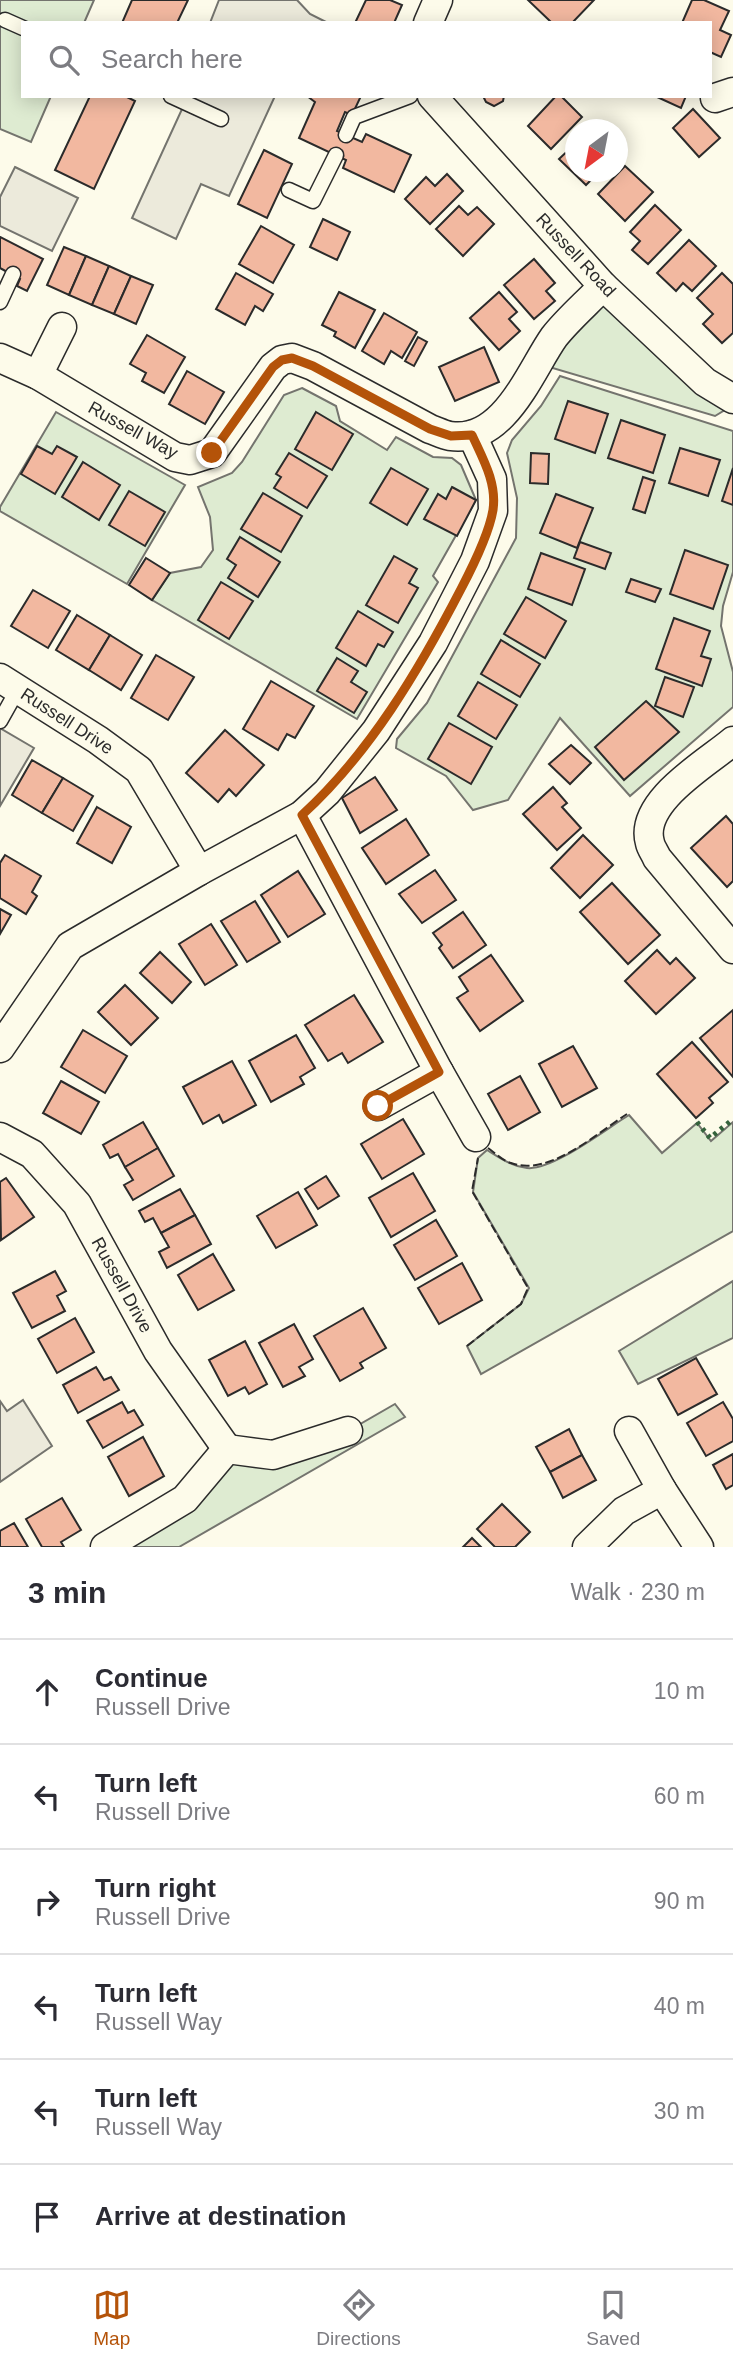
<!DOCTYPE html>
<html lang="en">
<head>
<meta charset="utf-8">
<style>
  :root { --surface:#fff; --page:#f2f2f3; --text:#2b2b33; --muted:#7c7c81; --line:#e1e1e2; --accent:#b45309 }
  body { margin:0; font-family:Arial,sans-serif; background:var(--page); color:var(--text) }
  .compass { position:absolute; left:565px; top:119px; width:63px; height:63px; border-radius:50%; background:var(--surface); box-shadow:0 4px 18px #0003; rotate:212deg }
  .stop { position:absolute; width:21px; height:21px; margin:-16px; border:5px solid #b45309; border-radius:50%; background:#fff }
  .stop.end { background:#b45309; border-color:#fff; box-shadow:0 2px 7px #0008 }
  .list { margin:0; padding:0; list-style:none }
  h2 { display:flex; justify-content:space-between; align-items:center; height:91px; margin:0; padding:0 28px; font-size:30px }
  h2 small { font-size:23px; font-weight:400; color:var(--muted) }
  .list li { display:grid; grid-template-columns:46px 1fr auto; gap:21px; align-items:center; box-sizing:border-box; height:105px; padding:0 28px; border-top:2px solid var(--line) }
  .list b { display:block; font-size:26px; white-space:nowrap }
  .list p { margin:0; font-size:23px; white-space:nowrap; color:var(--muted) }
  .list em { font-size:23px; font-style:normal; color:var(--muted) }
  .icon { flex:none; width:38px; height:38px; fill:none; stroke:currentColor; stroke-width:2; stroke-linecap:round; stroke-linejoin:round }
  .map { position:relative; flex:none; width:733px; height:1547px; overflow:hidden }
  .search { position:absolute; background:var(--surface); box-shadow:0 4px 18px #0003; left:21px; right:21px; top:21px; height:77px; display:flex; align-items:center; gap:18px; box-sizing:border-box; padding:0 24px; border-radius:0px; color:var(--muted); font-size:26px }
  .sheet { height:721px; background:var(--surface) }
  nav { display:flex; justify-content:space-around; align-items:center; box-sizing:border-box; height:98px; border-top:2px solid var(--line); background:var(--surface); font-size:19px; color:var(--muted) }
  nav a { display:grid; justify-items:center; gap:4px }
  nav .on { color:var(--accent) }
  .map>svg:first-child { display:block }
</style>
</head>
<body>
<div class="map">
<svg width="733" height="1547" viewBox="0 0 733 1547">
  <rect width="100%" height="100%" fill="#fdfbea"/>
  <g fill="#deebd1" stroke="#74746e" stroke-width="2">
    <polygon points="0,0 94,0 84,23 23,23 23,96 51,96 31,142 0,129"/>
    <polygon points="603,286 733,405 715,416 539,364"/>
    <polygon points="560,376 733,431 733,572 723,606 721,626 733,672 733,707 630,796 560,718 508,800 473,810 446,776 396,748 397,739 427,703 516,538 517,498 507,453 512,440 541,406"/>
    <polygon points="302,388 336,406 340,421 387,450 396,437 433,457 452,458 461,465 476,500 433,576 438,582 357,719 152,600 170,573 201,567 213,550 210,517 198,487 232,473 242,462 284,395"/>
    <polygon points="56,412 185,485 127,584 0,511 0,507"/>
    <path d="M629,1115L662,1153L697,1123L711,1141L733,1122V1231L481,1374L467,1346L521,1304L529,1288L473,1192L478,1158L487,1150C500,1158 511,1166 527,1168C552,1171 606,1129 629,1115Z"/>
    <polygon points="733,1281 733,1338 638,1384 619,1351"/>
    <polygon points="395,1404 405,1417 179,1547 105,1547 227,1449 348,1431"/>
  </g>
  <g fill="#eceadb" stroke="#74746e" stroke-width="2">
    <polygon points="219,0 297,0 310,14 328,23 210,23"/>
    <polygon points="188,96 275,96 229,196 201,184 176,239 132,218"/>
    <polygon points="15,167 78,198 52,251 0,226 0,197"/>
    <polygon points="0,728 34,748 0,806"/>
    <polygon points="23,1400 52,1446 0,1482 0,1401 7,1411"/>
  </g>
  <g fill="#f2b8a0" stroke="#2b2b2b" stroke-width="2">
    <polygon points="132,0 188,0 177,23 122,23"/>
    <polygon points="366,0 390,0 402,5 394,23 355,23"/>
    <polygon points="528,0 594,0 572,23 552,23"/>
    <polygon points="692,0 704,0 729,11 720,30 731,35 721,57 710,52 710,23 682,23"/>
    <polygon points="90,96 125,96 135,101 94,189 55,170"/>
    <polygon points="307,96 361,96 352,115 345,112 337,131 362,142 366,134 411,155 394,192 343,168 346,160 299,138 315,102"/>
    <polygon points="483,96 504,96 503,101 494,106 486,102"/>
    <polygon points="556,96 561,96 582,117 551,149 528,126"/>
    <polygon points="655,96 686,96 681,108"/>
    <polygon points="693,109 720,138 699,157 673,128"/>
    <polygon points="576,143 576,172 599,172 586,185 559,159"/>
    <polygon points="264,150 292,164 267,218 238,204"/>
    <polygon points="625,166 653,192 625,221 598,194"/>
    <polygon points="447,174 463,191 430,224 405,199 426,177 435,186"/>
    <polygon points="655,205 681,230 648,264 632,250 640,241 630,232"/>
    <polygon points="459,206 468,215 477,207 494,224 463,256 436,229"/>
    <polygon points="323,219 350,232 337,260 310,247"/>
    <polygon points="261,226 294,245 273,283 239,264"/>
    <polygon points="0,237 43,259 27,291 17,286 20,279 0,268"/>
    <polygon points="689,240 716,266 692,291 683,283 676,291 657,273"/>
    <polygon points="64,247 86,256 69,295 47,285"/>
    <polygon points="86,256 109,266 92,305 69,295"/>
    <polygon points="534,259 555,283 546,291 555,301 534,319 504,285"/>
    <polygon points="109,266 131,276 114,314 92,305"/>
    <polygon points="236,273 273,294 263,311 255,306 245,325 216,309"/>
    <polygon points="722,273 733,284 733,333 722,343 703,324 713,314 697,298"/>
    <polygon points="131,276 153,285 136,324 114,314"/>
    <polygon points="339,292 375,310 355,348 334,336 336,332 322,325"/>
    <polygon points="499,292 517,312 509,319 520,331 499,350 470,318"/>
    <polygon points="384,313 417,332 402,358 391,351 384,364 362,351"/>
    <polygon points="147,335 185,357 164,393 142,381 146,373 130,364"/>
    <polygon points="418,337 427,342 414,366 405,361"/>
    <polygon points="484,347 499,382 455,401 439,367"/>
    <polygon points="187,371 224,392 205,424 169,404"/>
    <polygon points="568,401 608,414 595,453 555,439"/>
    <polygon points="316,412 353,434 332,470 295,449"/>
    <polygon points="621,420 665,435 653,473 608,458"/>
    <polygon points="37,446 52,454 57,446 77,457 55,494 21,474"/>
    <polygon points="680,448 720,460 708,496 669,483"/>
    <polygon points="289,453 327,476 307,508 274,488 281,477 276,474"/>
    <polygon points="531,453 549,454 548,484 530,483"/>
    <polygon points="83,462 120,485 99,520 62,497"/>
    <polygon points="391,468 428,489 407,525 370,503"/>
    <polygon points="733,468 733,505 722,501"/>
    <polygon points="643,477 655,481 645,513 633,509"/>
    <polygon points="452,487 476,500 457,536 424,519 438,494 446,499"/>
    <polygon points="129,491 165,512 145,546 109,525"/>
    <polygon points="263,493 302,516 281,552 241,529"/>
    <polygon points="556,494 593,508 577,548 540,533"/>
    <polygon points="240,537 280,562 258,597 228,578 236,565 227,559"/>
    <polygon points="580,542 611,553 605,569 574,558"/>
    <polygon points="685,550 728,565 713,609 670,594"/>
    <polygon points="541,553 585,569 572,605 528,589"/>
    <polygon points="394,556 417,569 409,583 418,588 398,623 366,605"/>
    <polygon points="146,558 170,573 152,600 129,585"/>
    <polygon points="631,579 661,589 655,602 626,592"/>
    <polygon points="221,582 253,601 229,639 198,620"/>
    <polygon points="33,590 70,611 48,648 11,626"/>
    <polygon points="526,597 566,621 545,658 504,634"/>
    <polygon points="358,611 393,632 384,647 378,644 366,666 336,648"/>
    <polygon points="77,615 110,635 89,670 56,650"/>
    <polygon points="674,618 710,631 701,656 711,659 702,686 656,669"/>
    <polygon points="110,635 142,655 121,690 89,670"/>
    <polygon points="501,640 540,664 520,697 481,674"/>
    <polygon points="156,655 194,677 168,720 131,698"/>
    <polygon points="337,658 358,671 351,682 367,692 354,713 317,691"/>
    <polygon points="665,677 694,687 683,717 655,706"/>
    <polygon points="271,681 314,706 295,738 287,734 278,750 243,729"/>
    <polygon points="478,682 517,705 496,739 458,716"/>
    <polygon points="646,701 679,732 624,780 595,747"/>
    <polygon points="449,723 492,747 471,784 428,759"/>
    <polygon points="225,730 264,765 236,796 229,789 218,802 186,773"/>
    <polygon points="571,745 591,763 570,784 549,764"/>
    <polygon points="32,760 63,778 42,813 12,795"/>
    <polygon points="375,777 397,810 360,833 342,798"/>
    <polygon points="63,778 93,796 73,831 42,813"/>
    <polygon points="553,787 567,803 562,807 581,828 557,850 523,814"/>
    <polygon points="97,807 131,827 112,863 77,843"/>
    <polygon points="726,816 733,824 733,881 727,887 691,848"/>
    <polygon points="406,819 429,855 386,884 362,848"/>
    <polygon points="583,835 613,865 580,898 551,868"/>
    <polygon points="5,855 41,876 32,892 37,896 26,914 0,898 0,863"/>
    <polygon points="435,870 456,900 422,923 399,894"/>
    <polygon points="298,871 325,914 288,937 261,895"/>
    <polygon points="612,883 660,935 628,964 580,912"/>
    <polygon points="255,901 280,942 247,962 221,921"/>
    <polygon points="0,909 11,915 0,934"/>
    <polygon points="463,912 486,945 453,968 439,948 442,945 433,933"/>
    <polygon points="211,924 237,965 205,985 179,944"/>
    <polygon points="657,950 670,964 676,958 695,978 656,1014 625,981"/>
    <polygon points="160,952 191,982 172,1003 140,973"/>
    <polygon points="491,955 523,1001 480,1031 457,998 468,991 459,977"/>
    <polygon points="125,985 158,1018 131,1045 98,1012"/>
    <polygon points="354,995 383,1042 348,1063 342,1053 328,1061 305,1025"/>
    <polygon points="733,1010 733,1077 700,1038"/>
    <polygon points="83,1030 127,1056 105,1093 61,1067"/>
    <polygon points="296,1035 315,1068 300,1077 304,1084 271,1102 249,1061"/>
    <polygon points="692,1042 728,1082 709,1098 713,1103 696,1118 657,1074"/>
    <polygon points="573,1046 597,1088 562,1107 539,1064"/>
    <polygon points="232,1061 256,1105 223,1123 219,1115 203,1124 183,1087"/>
    <polygon points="520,1076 540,1112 508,1130 488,1094"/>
    <polygon points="61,1081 99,1102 81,1134 43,1113"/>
    <polygon points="403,1119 424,1154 382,1179 361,1144"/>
    <polygon points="143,1122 158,1148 125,1167 118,1154 110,1158 103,1145"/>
    <polygon points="158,1148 174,1176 133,1200 124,1185 133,1180 125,1167"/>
    <polygon points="413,1173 435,1211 391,1237 369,1198"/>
    <polygon points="326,1176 339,1196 318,1209 305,1189"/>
    <polygon points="6,1178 34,1217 1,1240 0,1182"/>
    <polygon points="180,1189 195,1215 161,1233 153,1218 145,1222 139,1211"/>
    <polygon points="298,1192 317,1225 276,1248 257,1216"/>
    <polygon points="195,1215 211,1244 167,1268 159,1252 169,1247 161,1233"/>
    <polygon points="436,1220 457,1256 415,1280 394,1245"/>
    <polygon points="213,1254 234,1290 198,1310 178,1275"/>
    <polygon points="462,1263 482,1300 439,1324 418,1288"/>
    <polygon points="55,1271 66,1291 57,1296 65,1311 32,1328 13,1293"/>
    <polygon points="363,1308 386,1348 360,1363 363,1368 340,1381 314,1336"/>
    <polygon points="75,1318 94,1352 57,1373 38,1339"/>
    <polygon points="294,1324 313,1359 299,1367 305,1376 283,1387 259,1343"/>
    <polygon points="245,1341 267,1384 249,1394 245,1387 228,1396 209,1360"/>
    <polygon points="696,1358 717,1394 678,1415 658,1379"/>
    <polygon points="96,1367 104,1380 111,1377 119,1390 78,1413 63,1385"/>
    <polygon points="122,1402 128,1413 134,1410 143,1425 103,1448 87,1421"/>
    <polygon points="723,1402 733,1419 733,1441 706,1456 687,1423"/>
    <polygon points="569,1429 582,1455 550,1472 536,1447"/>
    <polygon points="143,1437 164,1476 129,1496 108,1457"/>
    <polygon points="733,1454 733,1485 726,1489 713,1465"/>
    <polygon points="582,1455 596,1480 563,1498 550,1472"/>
    <polygon points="62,1498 81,1530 61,1542 64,1547 42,1547 26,1519"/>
    <polygon points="502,1504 530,1532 515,1547 495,1547 477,1529"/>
    <polygon points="14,1523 28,1547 0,1547 0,1531"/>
    <polygon points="472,1538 481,1547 463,1547"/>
  </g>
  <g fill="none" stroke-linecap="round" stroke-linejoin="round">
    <defs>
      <g id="service">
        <polyline points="5,20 23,28"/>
        <polyline points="171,96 221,119"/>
        <polyline points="346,135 354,117 410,96"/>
        <polyline points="289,190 313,201 336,155"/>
        <polyline points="0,302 13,274"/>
        <polyline points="0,721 18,689"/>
      </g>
      <g id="minor">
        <polyline points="428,23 438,0"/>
        <polyline points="432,96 603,286 705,382 733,399"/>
        <polyline points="715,98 733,92"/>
        <path d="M0,358L38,375L175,457L190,460L212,453L273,367L282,360L292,358L313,366L430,429C436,431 444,435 450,436C504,444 530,371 554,337C568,319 587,303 603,286"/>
        <polyline points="38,375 62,327"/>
        <polyline points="0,678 98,740 139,770 199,871"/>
        <path d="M733,741C707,763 638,802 650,843C651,848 655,853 657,858L733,949"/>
        <polyline points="302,815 439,1072 476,1137"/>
        <polyline points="0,1048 70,946 199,871 302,815 327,792 376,731 433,643 475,561 493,511 492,479 472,435"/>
        <polyline points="378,1106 439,1072"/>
        <polyline points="0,1137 32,1154 77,1204 158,1351 227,1449"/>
        <polyline points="662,1490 699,1547"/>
        <polyline points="105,1547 185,1499 227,1449 273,1455 348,1431"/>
        <polyline points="587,1547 624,1511 662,1490 629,1431"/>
      </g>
    </defs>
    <use href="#service" stroke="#2b2b2b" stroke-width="17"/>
    <use href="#minor" stroke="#2b2b2b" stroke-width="31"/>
    <use href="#service" stroke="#fdfbea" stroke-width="14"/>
    <use href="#minor" stroke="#fdfbea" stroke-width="28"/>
    <polyline stroke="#34623c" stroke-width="5" stroke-dasharray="3.5 5" stroke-linecap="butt" points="697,1122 710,1138 733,1119"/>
    <g stroke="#2b2b2b" stroke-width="2" stroke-dasharray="9 3.5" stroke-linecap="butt">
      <path d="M488,1148C495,1153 503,1161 511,1163C549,1177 596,1134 627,1114"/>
      <polyline points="467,1346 521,1304 528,1288 472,1191 478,1158"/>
    </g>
  </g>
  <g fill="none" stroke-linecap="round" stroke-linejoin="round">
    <path stroke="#b45309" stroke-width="9" d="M212,453L273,367L282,360L292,358L313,366L430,429L451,436L472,435C483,459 497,483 493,510C489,534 472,568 461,589C419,670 370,753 302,815L439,1072L378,1106"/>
  </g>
  <g text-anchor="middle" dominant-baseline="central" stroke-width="5" stroke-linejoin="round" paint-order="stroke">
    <g font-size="18" fill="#2b2b2b" stroke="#fdfbea">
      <text transform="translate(576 255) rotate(47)">Russell Road</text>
      <text transform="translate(133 430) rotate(29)">Russell Way</text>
      <text transform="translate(67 721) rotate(33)">Russell Drive</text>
      <text transform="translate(122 1285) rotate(61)">Russell Drive</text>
    </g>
  </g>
</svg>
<svg class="compass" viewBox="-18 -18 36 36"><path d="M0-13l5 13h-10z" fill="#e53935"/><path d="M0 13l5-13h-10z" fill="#7c7c81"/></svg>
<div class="stop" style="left:378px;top:1106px"></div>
<div class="stop end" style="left:212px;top:453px"></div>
<div class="search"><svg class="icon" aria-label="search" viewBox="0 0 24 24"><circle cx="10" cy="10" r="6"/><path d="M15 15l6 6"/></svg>Search here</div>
</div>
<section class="sheet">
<h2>3 min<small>Walk · 230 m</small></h2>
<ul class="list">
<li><svg class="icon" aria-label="ahead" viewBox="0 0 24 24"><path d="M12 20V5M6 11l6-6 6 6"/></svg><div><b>Continue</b><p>Russell Drive</p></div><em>10 m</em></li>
<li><svg class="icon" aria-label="left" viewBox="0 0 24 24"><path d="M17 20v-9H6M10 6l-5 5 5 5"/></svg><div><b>Turn left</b><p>Russell Drive</p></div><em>60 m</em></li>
<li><svg class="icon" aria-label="right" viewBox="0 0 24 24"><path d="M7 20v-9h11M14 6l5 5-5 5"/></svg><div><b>Turn right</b><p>Russell Drive</p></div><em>90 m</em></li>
<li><svg class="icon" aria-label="left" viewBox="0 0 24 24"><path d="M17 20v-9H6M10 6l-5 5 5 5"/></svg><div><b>Turn left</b><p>Russell Way</p></div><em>40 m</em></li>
<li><svg class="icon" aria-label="left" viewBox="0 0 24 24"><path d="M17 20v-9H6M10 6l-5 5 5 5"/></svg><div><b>Turn left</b><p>Russell Way</p></div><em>30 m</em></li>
<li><svg class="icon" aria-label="arrive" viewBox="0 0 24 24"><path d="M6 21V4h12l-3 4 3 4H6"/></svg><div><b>Arrive at destination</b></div></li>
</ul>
</section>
<nav>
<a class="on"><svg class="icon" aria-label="map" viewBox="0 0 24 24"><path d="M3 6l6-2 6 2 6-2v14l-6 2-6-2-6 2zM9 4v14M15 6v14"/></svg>Map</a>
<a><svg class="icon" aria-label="directions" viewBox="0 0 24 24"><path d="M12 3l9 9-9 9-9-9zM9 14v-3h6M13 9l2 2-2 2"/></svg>Directions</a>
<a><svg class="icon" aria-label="saved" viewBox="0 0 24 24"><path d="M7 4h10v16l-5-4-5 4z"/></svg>Saved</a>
</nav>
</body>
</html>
